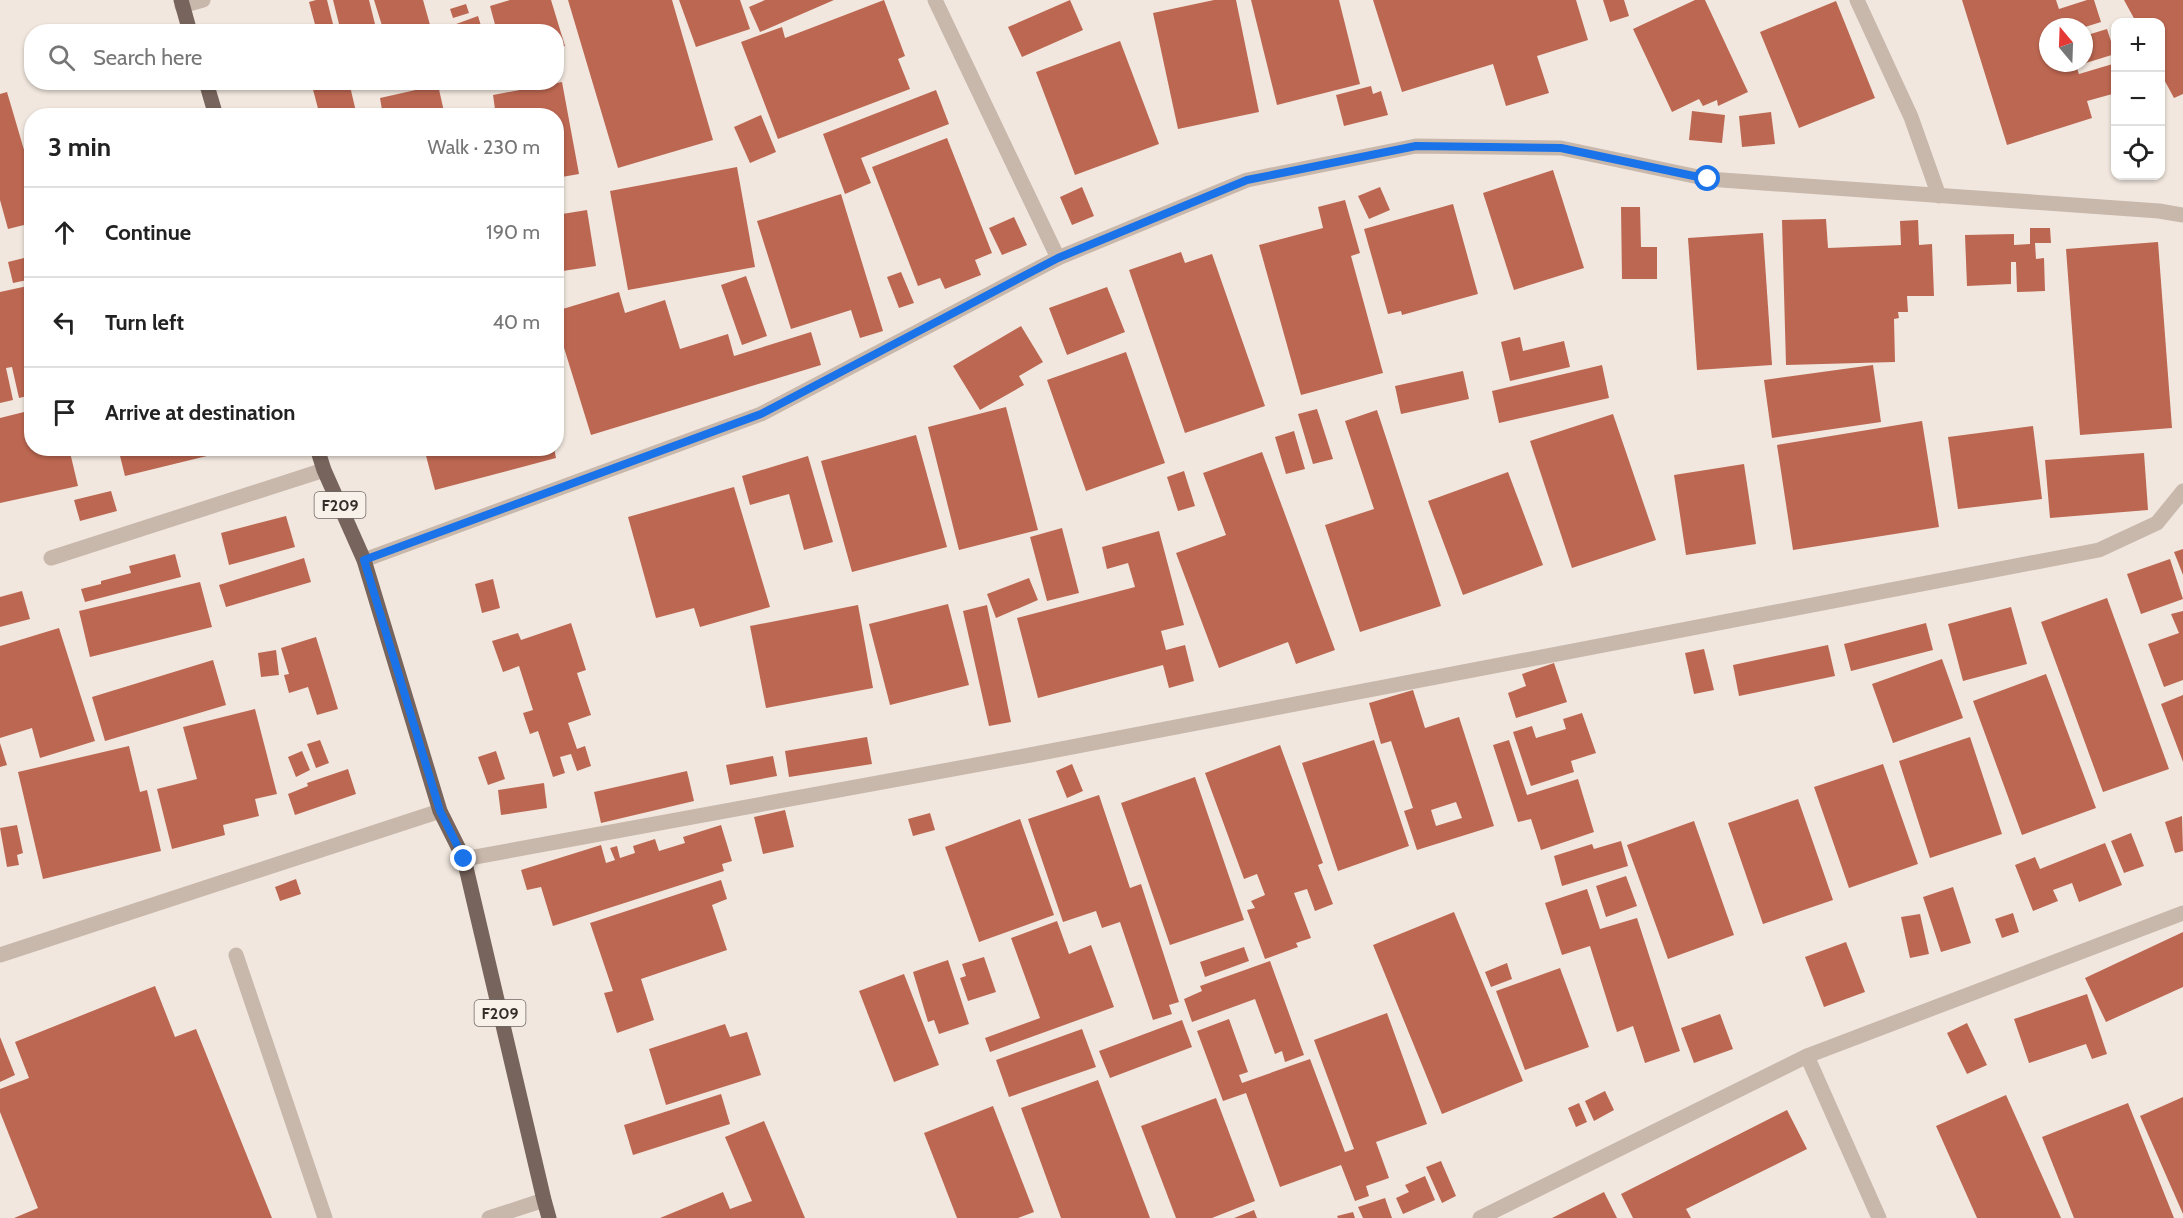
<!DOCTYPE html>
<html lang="en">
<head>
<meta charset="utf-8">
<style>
  :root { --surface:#fff; --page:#f6f6f6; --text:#222; --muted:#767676; --line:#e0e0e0 }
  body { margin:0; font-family:Cabin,sans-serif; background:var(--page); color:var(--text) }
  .controls { position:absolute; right:18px; top:18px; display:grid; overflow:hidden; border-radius:12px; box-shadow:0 2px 4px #0004 }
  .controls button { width:54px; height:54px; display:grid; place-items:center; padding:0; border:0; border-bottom:2px solid var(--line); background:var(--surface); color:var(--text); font:30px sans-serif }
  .compass { position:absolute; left:2039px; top:18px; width:54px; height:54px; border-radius:50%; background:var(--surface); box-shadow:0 2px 4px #0004; rotate:341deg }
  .stop { position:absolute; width:18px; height:18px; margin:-14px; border:4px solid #1a73e8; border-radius:50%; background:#fff }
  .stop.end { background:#1a73e8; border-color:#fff; box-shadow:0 2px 6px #0008 }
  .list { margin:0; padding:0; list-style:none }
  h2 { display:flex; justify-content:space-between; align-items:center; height:78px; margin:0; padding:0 24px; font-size:26px }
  h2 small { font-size:20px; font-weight:400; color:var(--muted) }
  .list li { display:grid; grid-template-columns:39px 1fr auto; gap:18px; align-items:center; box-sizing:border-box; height:90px; padding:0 24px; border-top:2px solid var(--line) }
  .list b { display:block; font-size:22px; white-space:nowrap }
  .list em { font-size:20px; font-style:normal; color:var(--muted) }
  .icon { flex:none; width:33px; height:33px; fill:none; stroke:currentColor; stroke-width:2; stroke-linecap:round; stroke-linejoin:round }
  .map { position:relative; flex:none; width:2183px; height:1218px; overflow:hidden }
  .search { position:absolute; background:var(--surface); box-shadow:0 2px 4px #0004; left:24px; top:24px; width:540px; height:66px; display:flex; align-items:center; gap:15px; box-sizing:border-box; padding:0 21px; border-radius:24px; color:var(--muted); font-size:22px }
  .panel { position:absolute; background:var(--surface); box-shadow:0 2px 4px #0004; left:24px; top:108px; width:540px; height:348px; border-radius:24px }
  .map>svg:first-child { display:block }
</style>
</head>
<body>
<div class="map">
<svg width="2183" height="1218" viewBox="0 0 2183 1218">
  <rect width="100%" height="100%" fill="#f1e7de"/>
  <g fill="#bc6751" fill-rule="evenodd">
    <polygon points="316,0 327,0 335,32 317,32 309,2"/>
    <polygon points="333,0 369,0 377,32 341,32"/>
    <polygon points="374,0 423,0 432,32 384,32"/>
    <polygon points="510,0 551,0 565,46 556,48 556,32 497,32 490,6"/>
    <polygon points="568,0 672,0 713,140 618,168"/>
    <polygon points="679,0 740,0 750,29 696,47"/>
    <polygon points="765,0 834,0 760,32 749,7"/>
    <polygon points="884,0 905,56 898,59 910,89 778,139 741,42 782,27 785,38"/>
    <polygon points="1070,0 1083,30 1022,57 1008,27"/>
    <polygon points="1214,0 1236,0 1259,112 1178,129 1153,13"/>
    <polygon points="1251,0 1339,0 1360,84 1277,105"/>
    <polygon points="1373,0 1576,0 1588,40 1537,56 1549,93 1506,106 1493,64 1402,92"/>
    <polygon points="1603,0 1624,0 1629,16 1610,22"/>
    <polygon points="1695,0 1705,0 1748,92 1718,106 1717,100 1703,106 1699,99 1672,112 1633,29"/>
    <polygon points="1962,0 2056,0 2059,9 2087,0 2094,0 2101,22 2085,27 2048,27 2048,63 2084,63 2084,36 2107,29 2115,54 2076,66 2079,74 2116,63 2116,93 2087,101 2092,118 2007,145"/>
    <polygon points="2124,0 2183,0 2183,94 2174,98 2160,72 2160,22 2136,22"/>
    <polygon points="1836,1 1875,98 1799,128 1760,32"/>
    <polygon points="466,4 469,13 453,18 450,9"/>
    <polygon points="478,16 483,32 437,32 437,31"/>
    <polygon points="1120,41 1159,144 1075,175 1036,72"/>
    <polygon points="311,82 349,82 357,116 320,116"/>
    <polygon points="562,82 579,174 556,178 556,116 496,116 493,95"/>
    <polygon points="438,85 445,116 383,116 380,98"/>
    <polygon points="1371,86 1373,94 1381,91 1388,115 1344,126 1336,95"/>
    <polygon points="936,90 949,124 861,158 871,183 845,194 823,134"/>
    <polygon points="7,92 32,177 32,223 8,229 0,200 0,94"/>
    <polygon points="1692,111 1725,115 1722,143 1689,140"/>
    <polygon points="1771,112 1775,144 1742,147 1739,116"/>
    <polygon points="761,115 776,152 750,163 734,127"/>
    <polygon points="947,138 992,253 975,260 981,275 945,289 940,278 918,286 872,167"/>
    <polygon points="737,167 755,267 628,290 610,191"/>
    <polygon points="1553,170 1584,268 1514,290 1483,193"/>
    <polygon points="1082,187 1094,216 1072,225 1060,197"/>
    <polygon points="1380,187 1390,210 1369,219 1358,196"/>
    <polygon points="841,194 883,331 860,338 851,310 791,329 757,221"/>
    <polygon points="1345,200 1360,253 1351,256 1383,373 1301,395 1259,245 1323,228 1318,207"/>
    <polygon points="1453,204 1478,294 1402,315 1401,311 1388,314 1364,229"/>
    <polygon points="1621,207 1640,207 1641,247 1657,247 1657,279 1622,279"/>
    <polygon points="587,210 596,266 556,272 556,215"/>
    <polygon points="1014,217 1027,245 1002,255 989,228"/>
    <polygon points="1826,219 1828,248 1901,245 1900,221 1918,220 1919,245 1932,244 1934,296 1907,296 1908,312 1898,312 1899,318 1894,319 1895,362 1786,365 1782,220"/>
    <polygon points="2030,228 2050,228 2051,243 2035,243 2036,259 2044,258 2045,291 2017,292 2016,262 2011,262 2011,284 1967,286 1965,235 2014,234 2014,245 2030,244"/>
    <polygon points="1763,233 1772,365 1697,370 1688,238"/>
    <polygon points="2158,242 2172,428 2080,435 2066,249"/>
    <polygon points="1181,252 1185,263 1212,254 1265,406 1185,433 1129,270"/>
    <polygon points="32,256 32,279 13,283 8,262"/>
    <polygon points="901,272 914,303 899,308 887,277"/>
    <polygon points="746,276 767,336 742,345 721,285"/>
    <polygon points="32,285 32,395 19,398 12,367 6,368 13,400 0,403 0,292"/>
    <polygon points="1107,287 1125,332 1067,355 1049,308"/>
    <polygon points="619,292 625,313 665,300 680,349 728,334 734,356 811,332 821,365 591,435 556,322 556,311"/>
    <polygon points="1021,326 1043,362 1019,376 1024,385 980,410 953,366"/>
    <polygon points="1520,337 1523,351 1564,341 1570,367 1510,381 1501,342"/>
    <polygon points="1126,352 1165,463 1086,491 1047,380"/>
    <polygon points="1602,365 1609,398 1499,423 1492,391"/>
    <polygon points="1873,365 1881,422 1772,438 1764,380"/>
    <polygon points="1463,371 1469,399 1401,414 1395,386"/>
    <polygon points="1006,407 1038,530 959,550 928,427"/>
    <polygon points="1317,409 1333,459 1313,464 1298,414"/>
    <polygon points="32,410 32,448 69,448 78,486 0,503 0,418"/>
    <polygon points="1377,410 1441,606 1360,632 1325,525 1374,509 1345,421"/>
    <polygon points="1613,414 1656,540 1572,568 1530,441"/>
    <polygon points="1922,421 1939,527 1793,550 1777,445"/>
    <polygon points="2033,426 2042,499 1958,509 1948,437"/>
    <polygon points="1294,431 1305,469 1286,474 1275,437"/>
    <polygon points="916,435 947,547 852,572 821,461"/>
    <polygon points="118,448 214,448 215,454 125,476"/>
    <polygon points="424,448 554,448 556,458 435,490"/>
    <polygon points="1262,452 1335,650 1296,664 1288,642 1219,668 1176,553 1226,535 1203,473"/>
    <polygon points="2144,453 2148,510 2050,518 2045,460"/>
    <polygon points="808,456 833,542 804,550 789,494 750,505 742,476"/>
    <polygon points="1744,464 1756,544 1686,555 1674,475"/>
    <polygon points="1184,471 1195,506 1178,511 1167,477"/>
    <polygon points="1508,472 1543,565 1463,595 1428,501"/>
    <polygon points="734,487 770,607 700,627 694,608 656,618 628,517"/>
    <polygon points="111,491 117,511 80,521 74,500"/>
    <polygon points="286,516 295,547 229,565 221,533"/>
    <polygon points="1062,528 1079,593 1047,601 1030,537"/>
    <polygon points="1159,531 1184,625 1161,631 1166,650 1185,645 1194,681 1169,688 1163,665 1038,698 1017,618 1135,587 1128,563 1107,569 1102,547"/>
    <polygon points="2183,549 2183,575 2174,552"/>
    <polygon points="175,554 181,577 85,602 81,589 101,584 101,581 131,573 129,566"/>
    <polygon points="304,558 311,582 226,607 219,585"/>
    <polygon points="2170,559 2183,599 2141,614 2127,574"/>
    <polygon points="1029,578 1038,600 996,618 987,594"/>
    <polygon points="493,579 500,608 482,613 475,584"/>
    <polygon points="200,582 212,627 90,657 79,611"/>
    <polygon points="22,591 30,619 0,627 0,597"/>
    <polygon points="2107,598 2169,769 2103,792 2041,622"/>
    <polygon points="948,604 969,685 890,705 869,624"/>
    <polygon points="858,605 873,688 766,708 750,626"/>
    <polygon points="987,605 1011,722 989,726 963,611"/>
    <polygon points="2011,607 2027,664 1963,681 1948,624"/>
    <polygon points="2183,611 2183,680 2164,687 2148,644 2179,633 2171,614"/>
    <polygon points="571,623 586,670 577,673 591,715 568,723 577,749 585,746 591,766 577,771 571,754 560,757 565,773 553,777 538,731 530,734 523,713 533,710 519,666 503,672 492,641 518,633 521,640"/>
    <polygon points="1926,623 1933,650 1851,671 1844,644"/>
    <polygon points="59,628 95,741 40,758 32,728 0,738 0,646"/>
    <polygon points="316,637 338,709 317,715 308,687 289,693 284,675 289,674 281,648"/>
    <polygon points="1828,645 1835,676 1739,696 1733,665"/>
    <polygon points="1704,649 1714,690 1694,694 1685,653"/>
    <polygon points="276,650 279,675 261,677 258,653"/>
    <polygon points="1942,659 1963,718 1893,743 1872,684"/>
    <polygon points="213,660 226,705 105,741 92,697"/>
    <polygon points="1554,663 1567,702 1516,718 1508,693 1526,686 1522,674"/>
    <polygon points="2046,674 2096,808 2022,835 1973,701"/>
    <path d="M1413,690L1425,728L1459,717L1494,826L1417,850L1404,811L1413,808L1391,741L1381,744L1369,703ZM1456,802L1462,818L1436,826L1431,810Z"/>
    <polygon points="2183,695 2183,762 2161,704"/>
    <polygon points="255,709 277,794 255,799 259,816 223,825 225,835 172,849 157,789 197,779 183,727"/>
    <polygon points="1582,713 1596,753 1571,761 1574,772 1531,786 1513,732 1532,726 1536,738 1566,729 1563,719"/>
    <polygon points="867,737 872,764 789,777 785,751"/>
    <polygon points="1970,737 2002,834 1930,858 1899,761"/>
    <polygon points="320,740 329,763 316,768 307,744"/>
    <polygon points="1374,740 1409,846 1338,871 1302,763"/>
    <polygon points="1509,740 1527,795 1578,779 1594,832 1541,850 1531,819 1518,822 1493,745"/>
    <polygon points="0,743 7,765 0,767"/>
    <polygon points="1280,745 1323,863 1318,865 1333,904 1315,911 1307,889 1294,893 1311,938 1296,943 1298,947 1265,959 1247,910 1255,908 1251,901 1265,895 1257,874 1244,879 1205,773"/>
    <polygon points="129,746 140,792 147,790 161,851 43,879 18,772"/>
    <polygon points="302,751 310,770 296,777 288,757"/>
    <polygon points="496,751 505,779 488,785 478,757"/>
    <polygon points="773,756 777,776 730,785 726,765"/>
    <polygon points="1072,764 1083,791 1067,798 1056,771"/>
    <polygon points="1883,764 1918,864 1849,888 1814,787"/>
    <polygon points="348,769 356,794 295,815 288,794 308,786 307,783"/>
    <polygon points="687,771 694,801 601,823 594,792"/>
    <polygon points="1195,777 1244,920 1170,945 1121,803"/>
    <polygon points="544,783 547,808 501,815 498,790"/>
    <polygon points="1099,795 1130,888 1141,884 1179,1002 1169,1005 1172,1014 1153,1020 1120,922 1102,928 1096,911 1063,922 1028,819"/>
    <polygon points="1798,799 1833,900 1763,924 1728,823"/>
    <polygon points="785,810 794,847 763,854 754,817"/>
    <polygon points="930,813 935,830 913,836 908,819"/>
    <polygon points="2182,816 2183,851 2175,853 2165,822"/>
    <polygon points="1020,819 1054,915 979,942 945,847"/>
    <polygon points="1694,821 1734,935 1668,959 1627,845"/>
    <polygon points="17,825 23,853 17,855 19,865 7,867 0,828"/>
    <polygon points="721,825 732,861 722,864 724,871 553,926 541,887 527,890 521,870 601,845 606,863 615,860 610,848 617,846 620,858 635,853 633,846 655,839 659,851 685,843 683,837"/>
    <polygon points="2131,833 2144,866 2124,873 2111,841"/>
    <polygon points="1621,841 1628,866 1562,886 1554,856 1592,844 1594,849"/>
    <polygon points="2105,843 2122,885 2079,902 2072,883 2053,890 2058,901 2033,911 2015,865 2035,857 2040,869"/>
    <polygon points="1626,876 1637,906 1606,917 1596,886"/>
    <polygon points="296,879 301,894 280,901 275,887"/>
    <polygon points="721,880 727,899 712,905 727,950 641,979 654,1020 617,1033 604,993 613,991 590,923"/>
    <polygon points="1953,887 1971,943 1941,952 1923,897"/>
    <polygon points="1587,889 1600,929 1637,918 1680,1051 1645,1063 1633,1026 1617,1032 1590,946 1562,955 1545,903"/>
    <polygon points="1454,912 1523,1081 1442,1114 1373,945"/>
    <polygon points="2013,913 2019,932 2002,938 1995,919"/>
    <polygon points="1920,914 1929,954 1910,958 1901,917"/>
    <polygon points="1057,921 1069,954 1091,945 1114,1007 990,1052 985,1038 1040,1018 1011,938"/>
    <polygon points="2183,932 2183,987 2106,1022 2085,978"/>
    <polygon points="1846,942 1865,992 1824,1007 1805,957"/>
    <polygon points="1244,947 1249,961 1205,977 1200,962"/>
    <polygon points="984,957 996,992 968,1001 960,978 966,976 962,964"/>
    <polygon points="948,960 969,1024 939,1034 934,1020 928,1022 913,972"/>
    <polygon points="1270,961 1304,1055 1285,1062 1282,1051 1275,1054 1255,999 1192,1022 1184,999 1202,991 1200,986"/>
    <polygon points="1507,963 1512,979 1491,987 1485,972"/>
    <polygon points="1560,968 1589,1047 1525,1070 1496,991"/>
    <polygon points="904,974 939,1065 894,1082 859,991"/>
    <polygon points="155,986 175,1037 196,1029 272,1218 14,1218 38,1208 0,1112 0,1089 29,1078 15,1042"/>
    <polygon points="2087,994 2107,1054 2092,1059 2086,1044 2029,1063 2014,1019"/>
    <polygon points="1387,1013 1427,1124 1376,1142 1389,1178 1366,1186 1369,1196 1355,1201 1341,1165 1280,1187 1246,1093 1223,1101 1197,1031 1229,1019 1248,1072 1239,1075 1242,1083 1310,1059 1345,1152 1354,1149 1314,1040"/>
    <polygon points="1720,1014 1733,1049 1694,1063 1681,1028"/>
    <polygon points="1182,1020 1192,1047 1110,1078 1099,1051"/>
    <polygon points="1967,1023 1987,1065 1967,1074 1947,1033"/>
    <polygon points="725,1024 730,1037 747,1032 761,1075 666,1105 649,1049"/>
    <polygon points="1082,1029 1096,1067 1009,1097 996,1060"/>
    <polygon points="0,1037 15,1075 0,1082"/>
    <polygon points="1098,1080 1150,1218 1061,1218 1021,1108"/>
    <polygon points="1605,1091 1614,1110 1594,1121 1585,1101"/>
    <polygon points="721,1094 730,1124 633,1155 624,1125"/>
    <polygon points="2006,1095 2061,1218 1977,1218 1936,1126"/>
    <polygon points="2183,1097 2183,1214 2140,1116"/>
    <polygon points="1216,1098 1255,1201 1212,1218 1176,1218 1141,1126"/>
    <polygon points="1579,1103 1587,1122 1576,1127 1568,1108"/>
    <polygon points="2128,1103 2174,1218 2074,1218 2042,1137"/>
    <polygon points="993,1106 1034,1212 1018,1218 957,1218 924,1133"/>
    <polygon points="1787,1110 1807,1149 1686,1209 1691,1218 1633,1218 1621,1194"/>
    <polygon points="764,1121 805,1218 660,1218 723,1192 730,1209 752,1201 725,1137"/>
    <polygon points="1441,1161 1456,1196 1442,1203 1426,1167"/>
    <polygon points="1425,1176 1435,1200 1403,1214 1396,1198 1409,1192 1405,1185"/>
    <polygon points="1604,1192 1617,1218 1552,1218"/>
    <polygon points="1385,1198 1392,1218 1363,1218 1358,1207"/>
    <polygon points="1254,1210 1257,1218 1234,1218"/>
    <polygon points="1353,1212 1355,1218 1338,1218 1337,1216"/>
  </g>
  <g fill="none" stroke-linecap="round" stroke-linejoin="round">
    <g stroke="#c8b7ab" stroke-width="15">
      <polyline points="236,955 325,1218"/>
      <polyline points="489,1218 544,1200"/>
    </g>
    <g stroke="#c8b7ab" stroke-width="15">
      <polyline points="935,0 1058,258"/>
      <polyline points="1857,0 1911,117 1939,196"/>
      <polyline points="182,6 203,0"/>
      <polyline points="51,558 324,470"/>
      <polyline points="364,560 761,414 1058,258 1247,180 1416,146 1561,148 1708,179 2159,211 2183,215"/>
      <polyline points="464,859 1030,755 2099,550 2157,523 2183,491"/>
      <polyline points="0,955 440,811"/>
      <polyline points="1807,1056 1879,1218"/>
    </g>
    <polyline stroke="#c8b7ab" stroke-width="15" points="1480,1218 1807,1056 2183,913"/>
    <g stroke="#77645c" stroke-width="15">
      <polyline points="181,0 190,32"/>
      <polyline points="206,82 216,116"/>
      <polyline points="317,448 324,470 364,560 440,811 464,859 544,1200 549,1218"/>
    </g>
  </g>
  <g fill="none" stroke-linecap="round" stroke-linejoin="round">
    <polyline stroke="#1a73e8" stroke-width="8" points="464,859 440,811 364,560 761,414 1058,258 1247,180 1416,146 1561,148 1708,179"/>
  </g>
  <g text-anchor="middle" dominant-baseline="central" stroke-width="6" stroke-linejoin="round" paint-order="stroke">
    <g fill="#f8f1ea" stroke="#706864" stroke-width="1.5">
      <rect x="314.5" y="492" width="51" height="26" rx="4.5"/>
      <rect x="474.5" y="1000" width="51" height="26" rx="4.5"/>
    </g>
    <g font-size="16" font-weight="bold" fill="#362d2a">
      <text x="340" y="505">F209</text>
      <text x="500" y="1013">F209</text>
    </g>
  </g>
</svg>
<div class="controls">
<button>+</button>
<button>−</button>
<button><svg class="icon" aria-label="locate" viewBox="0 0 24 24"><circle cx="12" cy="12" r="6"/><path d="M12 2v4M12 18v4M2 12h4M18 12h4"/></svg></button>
</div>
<svg class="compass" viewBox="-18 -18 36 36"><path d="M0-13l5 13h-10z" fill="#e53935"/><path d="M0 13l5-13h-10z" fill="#767676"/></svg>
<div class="stop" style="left:1708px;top:179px"></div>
<div class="stop end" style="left:464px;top:859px"></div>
<div class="search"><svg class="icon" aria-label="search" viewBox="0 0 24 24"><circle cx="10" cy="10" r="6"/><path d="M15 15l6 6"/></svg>Search here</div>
<section class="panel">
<h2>3 min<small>Walk · 230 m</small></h2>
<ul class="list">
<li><svg class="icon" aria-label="ahead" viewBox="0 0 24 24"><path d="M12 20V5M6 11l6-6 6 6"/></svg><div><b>Continue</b></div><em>190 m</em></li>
<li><svg class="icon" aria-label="left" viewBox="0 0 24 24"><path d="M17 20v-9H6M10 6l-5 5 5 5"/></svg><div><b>Turn left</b></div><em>40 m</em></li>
<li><svg class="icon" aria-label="arrive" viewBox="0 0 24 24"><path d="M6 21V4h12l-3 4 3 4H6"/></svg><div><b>Arrive at destination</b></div></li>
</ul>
</section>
</div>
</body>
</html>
